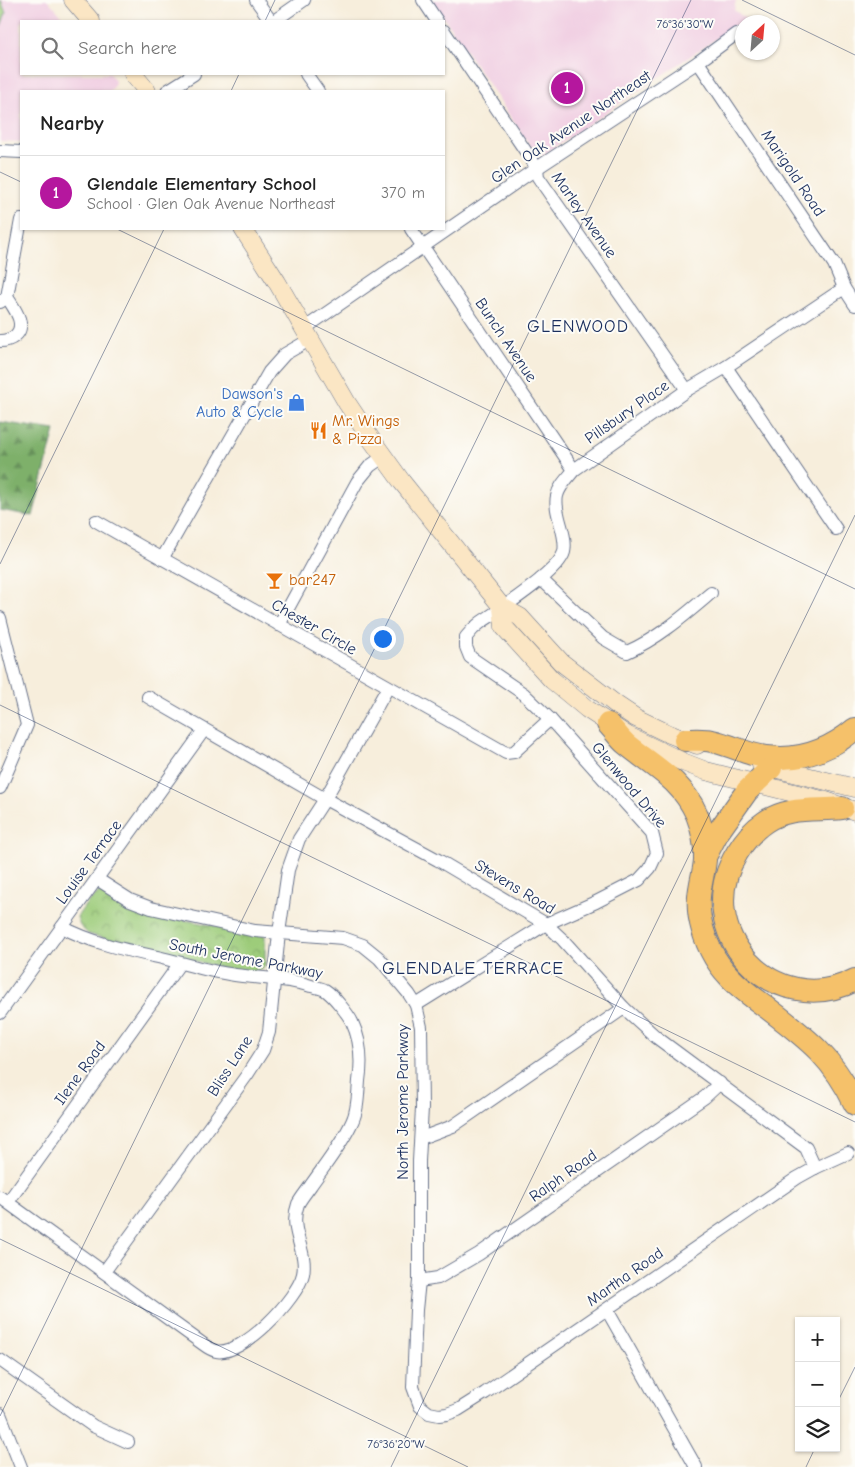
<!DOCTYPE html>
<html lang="en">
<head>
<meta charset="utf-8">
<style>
  :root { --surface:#fff; --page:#f6f6f6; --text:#222; --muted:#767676; --line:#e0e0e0; --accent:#b5179e }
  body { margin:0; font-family:"Comic Neue",sans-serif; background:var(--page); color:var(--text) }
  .controls { position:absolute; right:15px; bottom:15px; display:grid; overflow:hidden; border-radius:0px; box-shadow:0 1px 4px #0004 }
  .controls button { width:45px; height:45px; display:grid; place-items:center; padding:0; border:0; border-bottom:1px solid var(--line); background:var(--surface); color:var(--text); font:25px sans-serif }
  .compass { position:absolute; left:735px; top:15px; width:45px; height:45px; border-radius:50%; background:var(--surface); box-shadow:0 1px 4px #0004; rotate:26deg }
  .you { position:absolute; left:382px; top:638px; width:18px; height:18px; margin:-12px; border:4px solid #fff; border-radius:50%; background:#1a73e8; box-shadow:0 0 0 8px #1a73e833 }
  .badge { display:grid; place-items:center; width:32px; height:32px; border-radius:50%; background:var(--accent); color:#fff; font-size:16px; font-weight:700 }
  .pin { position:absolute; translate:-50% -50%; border:2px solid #fff; box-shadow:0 1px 5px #0006 }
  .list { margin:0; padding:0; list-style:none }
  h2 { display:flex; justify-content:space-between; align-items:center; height:65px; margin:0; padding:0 20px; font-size:21px }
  h2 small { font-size:16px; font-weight:400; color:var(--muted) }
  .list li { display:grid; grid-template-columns:32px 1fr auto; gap:15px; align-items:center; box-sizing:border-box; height:75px; padding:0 20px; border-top:1px solid var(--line) }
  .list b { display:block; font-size:19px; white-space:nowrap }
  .list p { margin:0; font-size:16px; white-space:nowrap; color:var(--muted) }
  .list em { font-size:16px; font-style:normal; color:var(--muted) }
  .icon { flex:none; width:28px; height:28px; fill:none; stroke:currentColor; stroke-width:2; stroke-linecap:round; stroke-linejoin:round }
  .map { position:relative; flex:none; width:855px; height:1467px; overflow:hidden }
  .search { position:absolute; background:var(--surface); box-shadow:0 1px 4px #0004; left:20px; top:20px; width:425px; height:55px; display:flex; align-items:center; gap:12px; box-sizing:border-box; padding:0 18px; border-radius:0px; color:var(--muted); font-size:19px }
  .panel { position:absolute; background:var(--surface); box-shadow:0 1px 4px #0004; left:20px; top:90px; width:425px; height:140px; border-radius:0px }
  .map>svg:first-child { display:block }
</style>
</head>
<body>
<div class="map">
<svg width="855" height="1467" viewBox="0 0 855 1467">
  <defs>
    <pattern id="forest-firs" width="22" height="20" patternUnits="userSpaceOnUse" patternTransform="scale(1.25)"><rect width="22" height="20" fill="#7eb06a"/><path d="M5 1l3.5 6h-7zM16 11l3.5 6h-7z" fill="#66905a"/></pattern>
    <pattern id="park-crowns" width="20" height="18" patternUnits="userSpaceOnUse" patternTransform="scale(1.25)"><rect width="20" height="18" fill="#9dcc7a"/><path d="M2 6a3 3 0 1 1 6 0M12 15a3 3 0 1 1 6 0" fill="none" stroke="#7fa667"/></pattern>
  </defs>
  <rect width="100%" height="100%" fill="#fdfcf7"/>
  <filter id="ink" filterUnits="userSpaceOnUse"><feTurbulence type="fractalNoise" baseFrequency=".02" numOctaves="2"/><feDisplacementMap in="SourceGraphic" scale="10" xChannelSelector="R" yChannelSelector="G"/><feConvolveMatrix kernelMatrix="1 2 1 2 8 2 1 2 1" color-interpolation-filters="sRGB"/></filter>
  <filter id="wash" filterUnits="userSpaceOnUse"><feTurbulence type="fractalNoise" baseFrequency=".0096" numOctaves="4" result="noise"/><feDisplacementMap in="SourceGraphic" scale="20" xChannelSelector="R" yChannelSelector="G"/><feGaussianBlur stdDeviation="1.12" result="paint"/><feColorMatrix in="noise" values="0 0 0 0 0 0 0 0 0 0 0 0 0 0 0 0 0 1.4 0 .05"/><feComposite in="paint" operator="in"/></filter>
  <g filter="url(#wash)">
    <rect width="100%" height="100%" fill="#f7eedc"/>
    <g fill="#f1d0e3">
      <polygon points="0,0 48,0 66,21 21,21 21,74 110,74 115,81 114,85 110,91 21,91 21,142 0,141"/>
      <polygon points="432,0 736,0 734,10 746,19 538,158"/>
    </g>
    <polygon fill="url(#forest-firs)" stroke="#4c7064" points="0,422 55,430 33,516 0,510"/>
    <polygon fill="url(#park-crowns)" stroke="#5c7e6c" points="99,892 108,894 145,912 265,936 265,966 258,970 242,973 88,934 80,926 77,917 86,904"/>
    <polygon fill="#9dcc7a" stroke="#5c7e6c" points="0,0 1,0 6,13 0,29"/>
  </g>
  <g filter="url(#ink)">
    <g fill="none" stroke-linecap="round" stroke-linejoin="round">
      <defs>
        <g id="minor">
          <polyline points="256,0 271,21"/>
          <polyline points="423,0 437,21"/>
          <polyline points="274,21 304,0"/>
          <polyline points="444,31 537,168 538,177 687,390"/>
          <polyline points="698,62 834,264 844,288 855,305"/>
          <polyline points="306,74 318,91"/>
          <polyline points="167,91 194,74"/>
          <polyline points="0,151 21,152"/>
          <polyline points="411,229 574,470"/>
          <polyline points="0,302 7,297 21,220"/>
          <polyline points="305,328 537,168 698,62 736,34"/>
          <path d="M0,341C6,341 10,340 15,336C28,325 13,307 7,297"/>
          <polyline points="726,367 836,529"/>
          <polyline points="96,521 506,753 514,752 550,719"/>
          <polyline points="162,559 269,372 285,354 311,339"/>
          <path d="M541,579L603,638L627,652C659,638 685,615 711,593"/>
          <polyline points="0,618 27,725 0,788"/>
          <polyline points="279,625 357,482 370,466 383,457"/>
          <polyline points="148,697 325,799 438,860 546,924 563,940 624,1008 656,1037 806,1148 815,1168"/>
          <polyline points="97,879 130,900 151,908 255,931 343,938 363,945 379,958 409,994 416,1005 421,1027 422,1108 419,1161 419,1281 416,1310 413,1387 420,1406 429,1413 439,1415 447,1414 458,1410 485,1393 797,1178 815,1168 848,1153"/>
          <path d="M416,1005L546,924L596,902L639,880L650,868L657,853L652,833L550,719L524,694L470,657L466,647V637L473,629L480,623C499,610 559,572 564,552C568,534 553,513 557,496C559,486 568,478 574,470L687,390L726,367L844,288"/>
          <polyline points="0,1013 204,730"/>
          <polyline points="421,1138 453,1126 624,1008"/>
          <path d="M0,1197L203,1344C207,1347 212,1350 216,1351C242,1357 298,1298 303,1274C308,1250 288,1231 298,1204C301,1198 307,1191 311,1185C325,1165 342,1144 352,1122C358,1110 358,1094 359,1081C362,1061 361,1041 352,1022C348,1014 333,995 325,990C321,988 315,987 311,986C284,977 257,979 229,974C208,971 187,964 166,959C131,951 94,944 62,927"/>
          <polyline points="8,1202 180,963"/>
          <polyline points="104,1272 247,1075 263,1050 269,1032 279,933 288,870 299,839 325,799 388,687"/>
          <polyline points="419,1281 438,1278 479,1254 705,1097 720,1083"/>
          <polyline points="607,1310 696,1467"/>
          <polyline points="0,1360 93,1426 128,1442"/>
          <polyline points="0,1414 21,1467"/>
        </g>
        <g id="secondary">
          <polyline points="73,0 91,21"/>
          <polyline points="133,74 147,91"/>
          <polyline points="243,229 277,282 347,403 371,439 402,482 502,607 520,617 561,662 618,706 636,718 667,733 697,745"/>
          <polyline points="502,607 504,627 552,680 587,709 628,736 683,762 706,771 826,801 855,811"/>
          <polyline points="761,765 855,788"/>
        </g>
        <g id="motorway">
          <path d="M608,724C614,730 619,738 626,744C654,767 681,779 697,815C702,827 706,846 705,860C704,872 700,884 699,897C697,918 705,941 715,958C729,981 749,994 770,1010C808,1039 834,1059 855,1104"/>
          <path d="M685,740C694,740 704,739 712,741C726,744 739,750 752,754C790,764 825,754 855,729"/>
          <path d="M842,808C816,811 788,806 765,822C753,830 744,841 737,853C689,931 774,1022 855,980"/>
          <polyline points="705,857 718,832 747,791 771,768"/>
        </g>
      </defs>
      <use href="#minor" stroke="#68728a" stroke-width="14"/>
      <use href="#secondary" stroke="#68728a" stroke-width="19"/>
      <use href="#motorway" stroke="#68728a" stroke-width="24"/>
      <use href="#minor" stroke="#fff" stroke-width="12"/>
      <use href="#secondary" stroke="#fbe6c4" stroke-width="18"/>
      <use href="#motorway" stroke="#f5c16b" stroke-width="22"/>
    </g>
  </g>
  <path fill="none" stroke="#1b2f5e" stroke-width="1" stroke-opacity="0.45" d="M742,0L855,55M265,21L275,0M231,91L239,74M0,172L21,182M117,229L855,589M0,564L164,229M0,705L855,1122M0,1239L468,1467M836,1405L855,1367M0,1416L691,0M391,1467L855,515M806,1467L815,1448"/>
  <defs>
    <symbol id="shop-bare" viewBox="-9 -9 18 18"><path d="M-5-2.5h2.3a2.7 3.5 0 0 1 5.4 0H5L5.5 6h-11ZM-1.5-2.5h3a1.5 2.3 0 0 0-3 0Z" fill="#3f7fe0" stroke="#fdfcf7" stroke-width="2.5" paint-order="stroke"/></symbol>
    <symbol id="restaurant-bare" viewBox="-9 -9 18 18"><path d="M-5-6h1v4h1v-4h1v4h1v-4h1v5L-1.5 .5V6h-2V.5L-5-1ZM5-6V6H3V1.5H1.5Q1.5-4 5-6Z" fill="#e8710a" stroke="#fdfcf7" stroke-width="2.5" paint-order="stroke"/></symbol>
    <symbol id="bar-bare" viewBox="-9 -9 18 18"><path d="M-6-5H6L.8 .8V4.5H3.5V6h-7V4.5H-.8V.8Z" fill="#e8710a" stroke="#fdfcf7" stroke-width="2.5" paint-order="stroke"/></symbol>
  </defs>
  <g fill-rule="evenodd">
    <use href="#shop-bare" x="284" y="390" width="25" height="25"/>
    <use href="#restaurant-bare" x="306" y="418" width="25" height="25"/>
    <use href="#bar-bare" x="262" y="568" width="25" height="25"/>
  </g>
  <g text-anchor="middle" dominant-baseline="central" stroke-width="4" stroke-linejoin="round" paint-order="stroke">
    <g font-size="16" fill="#1b2f5e" stroke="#fdfcf7">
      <text transform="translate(571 127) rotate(-34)">Glen Oak Avenue Northeast</text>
      <text transform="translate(793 173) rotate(56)">Marigold Road</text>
      <text transform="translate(584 215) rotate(55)">Marley Avenue</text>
      <text transform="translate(506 340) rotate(56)">Bunch Avenue</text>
      <text transform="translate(627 412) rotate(-35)">Pillsbury Place</text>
      <text transform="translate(314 627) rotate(30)">Chester Circle</text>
      <text transform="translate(629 785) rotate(50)">Glenwood Drive</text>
      <text transform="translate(89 862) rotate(-54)">Louise Terrace</text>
      <text transform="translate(515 887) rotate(31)">Stevens Road</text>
      <text transform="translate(246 959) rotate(11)">South Jerome Parkway</text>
      <text transform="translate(230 1066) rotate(-57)">Bliss Lane</text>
      <text transform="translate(80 1073) rotate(-54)">Ilene Road</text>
      <text transform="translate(403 1102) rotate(-90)">North Jerome Parkway</text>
      <text transform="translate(563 1176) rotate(-35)">Ralph Road</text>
      <text transform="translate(625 1277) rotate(-35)">Martha Road</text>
    </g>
    <g font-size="16" fill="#366cbe" stroke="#fdfcf7" text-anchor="end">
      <text x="283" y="394">Dawson's<tspan x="283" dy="18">Auto &amp; Cycle</tspan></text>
    </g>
    <g font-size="16" fill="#c56008" stroke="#fdfcf7" text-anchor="start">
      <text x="332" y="421">Mr. Wings<tspan x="332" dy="18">&amp; Pizza</tspan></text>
      <text x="289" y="580">bar247</text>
    </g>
    <g font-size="18" letter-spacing="1" fill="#1b2f5e" stroke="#fdfcf7">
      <text x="578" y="326">GLENWOOD</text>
      <text x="473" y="968">GLENDALE TERRACE</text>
    </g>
  </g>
  <g font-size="12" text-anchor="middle" fill="#1b2f5e" stroke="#fdfcf7" stroke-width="4" stroke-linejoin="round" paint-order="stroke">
    <text x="685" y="28">76°36'30"W</text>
    <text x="396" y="1448">76°36'20"W</text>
  </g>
</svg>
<div class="controls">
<button>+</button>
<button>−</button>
<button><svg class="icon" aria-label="layers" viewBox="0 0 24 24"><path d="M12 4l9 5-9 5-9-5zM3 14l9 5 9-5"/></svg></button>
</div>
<svg class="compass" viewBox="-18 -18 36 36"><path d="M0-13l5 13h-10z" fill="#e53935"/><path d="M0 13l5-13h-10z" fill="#767676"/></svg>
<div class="you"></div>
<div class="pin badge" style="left:567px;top:88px">1</div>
<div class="search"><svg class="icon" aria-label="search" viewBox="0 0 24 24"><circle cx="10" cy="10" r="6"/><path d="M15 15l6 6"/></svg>Search here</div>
<section class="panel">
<h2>Nearby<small></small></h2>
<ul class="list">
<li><span class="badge">1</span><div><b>Glendale Elementary School</b><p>School · Glen Oak Avenue Northeast</p></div><em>370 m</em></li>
</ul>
</section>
</div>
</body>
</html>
